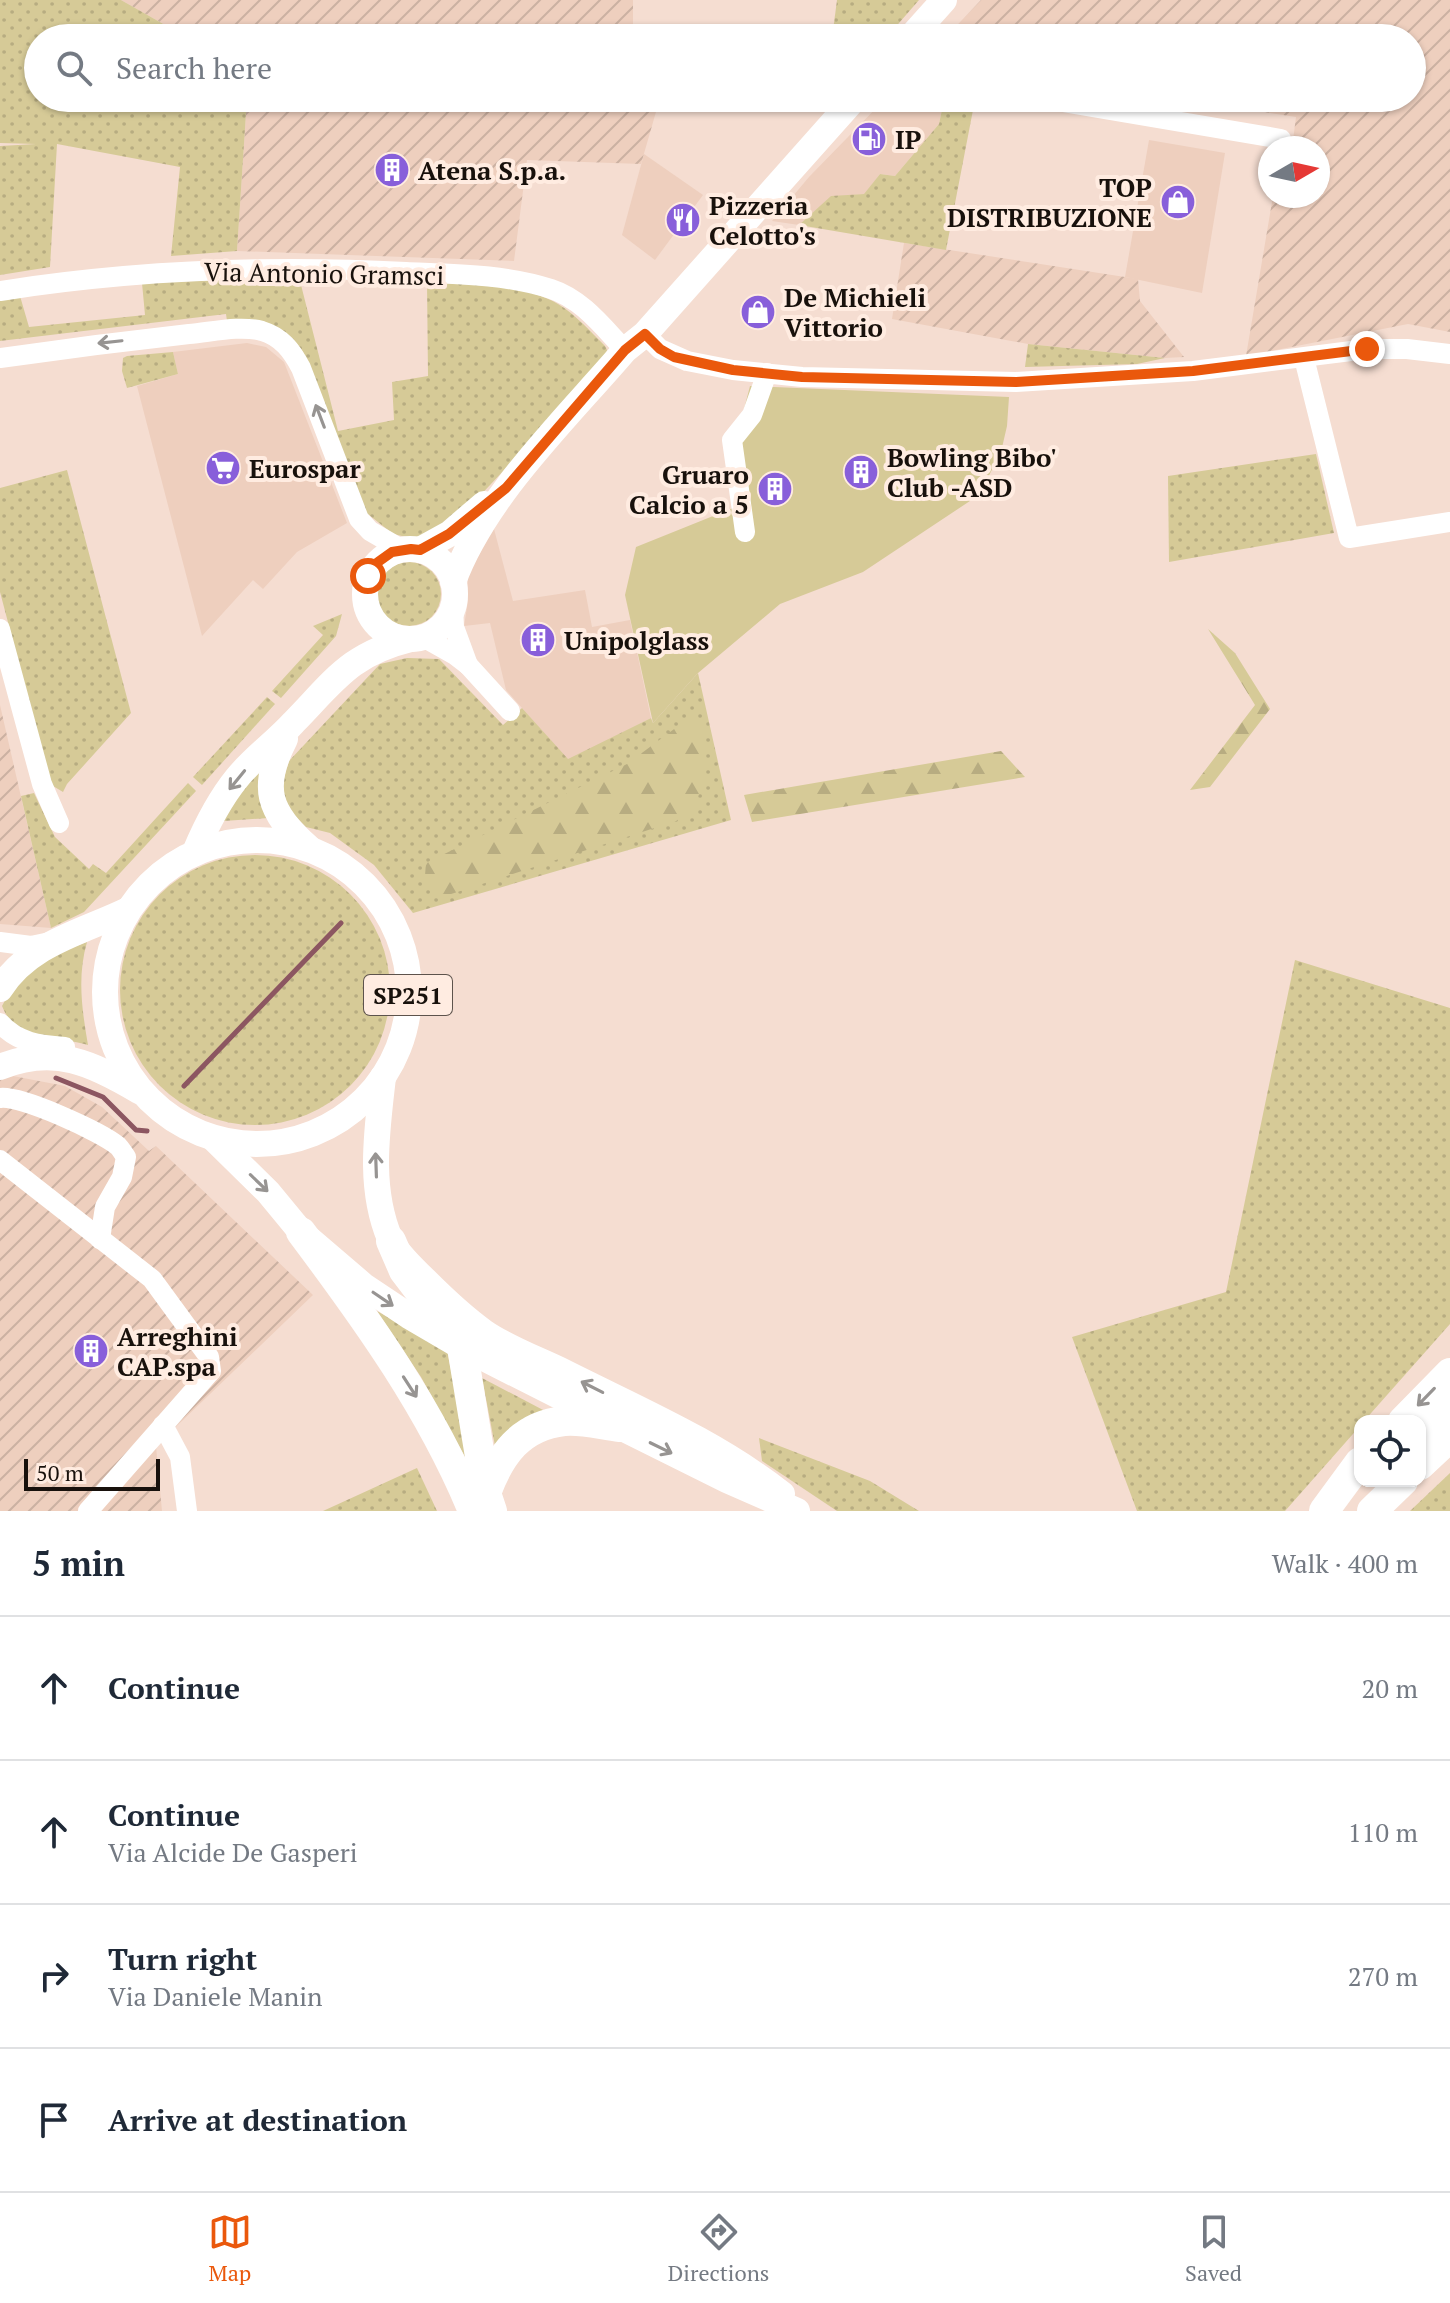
<!DOCTYPE html>
<html lang="en">
<head>
<meta charset="utf-8">
<style>
  :root { --surface:#fff; --page:#f6f6f7; --text:#1f2937; --muted:#747a83; --line:#e0e1e3; --accent:#ea580c }
  body { margin:0; font-family:"PT Serif",serif; background:var(--page); color:var(--text) }
  .controls { position:absolute; right:24px; bottom:24px; display:grid; overflow:hidden; border-radius:16px; box-shadow:0 2px 6px #0004 }
  .controls button { width:72px; height:72px; display:grid; place-items:center; padding:0; border:0; border-bottom:2px solid var(--line); background:var(--surface); color:var(--text); font:40px sans-serif }
  .compass { position:absolute; left:1258px; top:136px; width:72px; height:72px; border-radius:50%; background:var(--surface); box-shadow:0 2px 6px #0004; rotate:81deg }
  .scale { position:absolute; left:24px; bottom:20px; width:136px; box-sizing:border-box; padding-left:8px; border:4px solid #18110c; border-top:0; font-size:22px; line-height:28px; white-space:nowrap; color:#18110c; -webkit-text-stroke:6px #ffece1; paint-order:stroke }
  .stop { position:absolute; width:24px; height:24px; margin:-18px; border:6px solid #ea580c; border-radius:50%; background:#fff }
  .stop.end { background:#ea580c; border-color:#fff; box-shadow:0 2px 8px #0008 }
  .list { margin:0; padding:0; list-style:none }
  h2 { display:flex; justify-content:space-between; align-items:center; height:104px; margin:0; padding:0 32px; font-size:34px }
  h2 small { font-size:26px; font-weight:400; color:var(--muted) }
  .list li { display:grid; grid-template-columns:52px 1fr auto; gap:24px; align-items:center; box-sizing:border-box; height:144px; padding:0 32px; border-top:2px solid var(--line) }
  .list b { display:block; font-size:30px; white-space:nowrap }
  .list p { margin:0; font-size:26px; white-space:nowrap; color:var(--muted) }
  .list em { font-size:26px; font-style:normal; color:var(--muted) }
  .icon { flex:none; width:44px; height:44px; fill:none; stroke:currentColor; stroke-width:2; stroke-linecap:round; stroke-linejoin:round }
  .map { position:relative; flex:none; width:1450px; height:1511px; overflow:hidden }
  .search { position:absolute; background:var(--surface); box-shadow:0 2px 6px #0004; left:24px; right:24px; top:24px; height:88px; display:flex; align-items:center; gap:20px; box-sizing:border-box; padding:0 28px; border-radius:44px; color:var(--muted); font-size:30px }
  .sheet { height:680px; background:var(--surface) }
  nav { display:flex; justify-content:space-around; align-items:center; box-sizing:border-box; height:112px; border-top:2px solid var(--line); background:var(--surface); font-size:22px; color:var(--muted) }
  nav a { display:grid; justify-items:center; gap:4px }
  nav .on { color:var(--accent) }
  .map>svg:first-child { display:block }
</style>
</head>
<body>
<div class="map">
<svg width="1450" height="1511" viewBox="0 0 1450 1511">
  <defs>
    <pattern id="industrial-furrows" width="10" height="10" patternUnits="userSpaceOnUse" patternTransform="scale(2)"><rect width="10" height="10" fill="#eecfbe"/><path d="M-1 1l2-2M0 10L10 0M9 11l2-2" fill="none" stroke="#cbb1a2"/></pattern>
    <pattern id="green-dots" width="8" height="8" patternUnits="userSpaceOnUse" patternTransform="scale(2)"><rect width="8" height="8" fill="#d6ca97"/><path d="M2 2h.1M6 6h.1" fill="none" stroke="#b7ac81" stroke-width="1.8" stroke-linecap="round"/></pattern>
    <pattern id="forest-firs" width="22" height="20" patternUnits="userSpaceOnUse" patternTransform="scale(2)"><rect width="22" height="20" fill="#d6ca97"/><path d="M5 1l3.5 6h-7zM16 11l3.5 6h-7z" fill="#b7ac81"/></pattern>
  </defs>
  <rect width="100%" height="100%" fill="#f5ddd1"/>
  <g fill="#eecfbe">
    <polygon points="886,98 944,100 939,124 895,176 880,174 865,194 831,197 799,225 772,221 809,177"/>
    <polygon points="1149,140 1225,153 1202,293 1125,277"/>
    <polygon points="644,154 703,195 655,260 622,235"/>
    <polygon points="247,343 266,347 284,362 347,523 297,552 263,589 253,580 202,636 137,386 178,374 173,352"/>
    <polygon points="494,529 513,601 585,590 592,627 630,620 651,718 568,760 506,690 490,623 464,626 468,601 468,574"/>
  </g>
  <g fill="url(#industrial-furrows)">
    <polygon points="121,0 633,0 633,38 188,38"/>
    <polygon points="981,0 1450,0 1450,332 1408,324 1246,356 1273,196 1318,196 1318,148 1292,148 1296,117 1175,98 1412,98 1412,38 945,38"/>
    <polygon points="247,98 660,98 641,164 527,160 514,261 237,251"/>
    <polygon points="904,243 1138,279 1140,301 1184,357 1165,358 1028,344 892,319"/>
    <polygon points="0,705 40,880 51,928 0,924"/>
    <polygon points="13,1076 65,1086 102,1107 149,1151 156,1146 313,1295 156,1446 162,1511 0,1511 0,1079"/>
  </g>
  <g fill="url(#green-dots)">
    <polygon points="0,0 121,0 188,38 38,38 38,98 247,98 237,251 171,256 180,167 57,144 50,267 0,275 0,146 36,144 0,143"/>
    <polygon points="837,0 919,0 886,38 832,38"/>
    <polygon points="944,100 973,110 946,250 799,225 831,196 864,194 880,174 895,176 939,124"/>
    <path d="M299,277L338,431L394,420L392,382L428,376L427,282C466,285 525,284 558,304C576,315 590,331 605,346L607,350L605,363L475,501L428,535L411,538L393,534L364,511L303,352C285,324 260,317 227,321L226,314L0,341V297L20,296L29,327L145,315L142,283Z"/>
    <polygon points="1028,344 1165,358 1137,364 1025,367"/>
    <polygon points="173,352 178,374 127,388 122,371 123,358 127,356"/>
    <polygon points="1316,454 1334,533 1169,562 1168,476"/>
    <polygon points="67,470 131,713 67,784 63,792 53,786 48,774 0,592 0,488"/>
    <circle cx="409" cy="594" r="32"/>
    <polygon points="342,614 336,636 281,698 272,691 323,635 313,626"/>
    <polygon points="407,658 439,659 503,725 522,708 568,759 651,718 653,723 698,673 731,820 413,913 374,865 330,833 306,827 286,807 282,784 289,761 380,664"/>
    <polygon points="267,697 275,704 202,785 193,777"/>
    <polygon points="261,765 269,818 224,821 224,816"/>
    <polygon points="188,783 196,791 84,912 51,928 21,796 34,793 55,837 89,869 93,864 106,873"/>
    <circle cx="255" cy="990" r="135"/>
    <path d="M87,942C77,977 82,1010 88,1045C55,1035 17,1044 2,1006L16,980L60,952Z"/>
    <polygon points="1295,960 1450,1008 1450,1324 1364,1421 1360,1421 1360,1426 1285,1511 1137,1511 1072,1337 1226,1292"/>
    <polygon points="377,1311 447,1350 470,1466 421,1377"/>
    <polygon points="482,1378 545,1411 495,1446"/>
    <polygon points="759,1438 870,1481 919,1511 837,1511 762,1461"/>
    <polygon points="417,1468 437,1511 323,1511"/>
    <polygon points="1450,1473 1450,1511 1410,1511"/>
  </g>
  <g fill="url(#forest-firs)">
    <polygon points="1208,629 1235,653 1270,709 1210,787 1190,790 1255,705"/>
    <polygon points="693,715 703,722 704,778 694,809 676,821 448,895 424,888 426,863 627,764"/>
    <polygon points="1001,751 1025,777 752,822 744,795"/>
  </g>
  <polygon fill="#d6ca97" points="750,386 1009,397 1007,426 1001,452 979,495 863,572 780,604 698,673 653,723 625,595 636,547 738,506 744,409"/>
  <g fill="none" stroke-linecap="round" stroke-linejoin="round">
    <g stroke="#8c5661" stroke-width="5">
      <polyline points="56,1078 103,1097 136,1130 147,1131"/>
      <polyline points="184,1086 341,923"/>
    </g>
    <g stroke="#fff" stroke-width="20">
      <polyline points="1039,98 1281,139"/>
      <path d="M0,291C134,270 271,265 406,272C453,274 506,274 551,289C582,299 603,327 625,350"/>
      <polyline points="645,334 660,349 687,361 733,370 802,377 1016,382 1193,371 1367,349 1407,349 1450,354"/>
      <path d="M0,358C63,349 126,341 189,334C212,332 240,325 262,331C282,337 292,351 301,368L359,519L370,531L401,549"/>
      <polyline points="1304,358 1349,538 1450,522"/>
      <polyline points="745,532 732,440 752,415 767,373"/>
      <polyline points="0,629 42,784 59,823"/>
      <polyline points="423,637 455,655 468,665 454,627 453,606"/>
      <polyline points="468,665 510,711"/>
      <polyline points="0,942 31,946 50,942"/>
      <path d="M0,1023C18,1043 40,1045 65,1047"/>
      <path d="M0,1098C21,1095 101,1132 118,1146C121,1149 123,1153 126,1157L122,1177L105,1207L100,1239"/>
      <polyline points="0,1160 152,1279 209,1357 211,1371 88,1511"/>
      <polyline points="163,1425 180,1457 187,1511"/>
    </g>
    <g stroke="#fff" stroke-width="26">
      <polyline points="910,38 944,0"/>
      <circle cx="410" cy="594" r="45"/>
      <polyline points="420,550 449,534 484,504"/>
      <path d="M453,582C484,497 566,419 625,350L645,334L855,98"/>
      <path d="M285,739C260,787 268,812 308,847"/>
      <circle cx="257" cy="992" r="152"/>
      <path d="M195,852C206,826 219,800 237,778C254,757 276,742 294,722C335,680 350,654 411,639"/>
      <path d="M0,989C29,943 83,932 128,910"/>
      <path d="M0,1067C54,1045 92,1063 139,1091"/>
      <path d="M383,1077C377,1131 368,1187 390,1239C397,1254 413,1268 425,1280C444,1299 463,1317 484,1332C507,1348 535,1358 560,1370C635,1408 716,1442 782,1494"/>
      <polyline points="213,1138 268,1192 301,1232 364,1286 409,1316 462,1347 620,1427 727,1480 797,1511"/>
    </g>
    <g stroke="#fff" stroke-width="30">
      <path d="M301,1232C367,1320 431,1409 473,1511"/>
      <polyline points="391,1241 404,1271 462,1347 486,1493 492,1511"/>
      <polyline points="1403,1421 1450,1373"/>
      <polyline points="1420,1433 1450,1406"/>
      <polyline points="1420,1465 1450,1437"/>
      <path d="M486,1493C500,1455 520,1426 564,1421C581,1419 602,1425 620,1427"/>
      <polyline points="1324,1511 1360,1462"/>
      <polyline points="1372,1511 1403,1481"/>
    </g>
  </g>
  <defs><path id="oneway-shaft" d="M-6 0H5M1.5-3L5.5 0L1.5 3" fill="none" stroke-width="1.6" stroke-linecap="round" stroke-linejoin="round" transform="scale(2)"/></defs>
  <g stroke="#979492">
    <use href="#oneway-shaft" transform="translate(110 342) rotate(174)"/>
    <use href="#oneway-shaft" transform="translate(320 416) rotate(-111)"/>
    <use href="#oneway-shaft" transform="translate(237 780) rotate(129)"/>
    <use href="#oneway-shaft" transform="translate(376 1165) rotate(-92)"/>
    <use href="#oneway-shaft" transform="translate(259 1183) rotate(44)"/>
    <use href="#oneway-shaft" transform="translate(383 1299) rotate(34)"/>
    <use href="#oneway-shaft" transform="translate(410 1387) rotate(57)"/>
    <use href="#oneway-shaft" transform="translate(592 1387) rotate(-153)"/>
    <use href="#oneway-shaft" transform="translate(1426 1397) rotate(134)"/>
    <use href="#oneway-shaft" transform="translate(661 1448) rotate(26)"/>
  </g>
  <g fill="none" stroke-linecap="round" stroke-linejoin="round">
    <polyline stroke="#ea580c" stroke-width="10" points="368,576 378,562 392,552 411,549 420,550 449,534 506,488 625,350 645,334 660,349 674,357 733,370 802,377 1016,382 1193,371 1367,349"/>
  </g>
  <defs>
    <symbol id="fuel-disc" viewBox="-11 -11 22 22"><circle r="9.5" fill="#885fda" stroke="#ffece1"/><path d="M-5.5-6h7V0h2V4h1.3V-2.5L3-4.5l.8-.8L6-3V5H2.5V1h-1V6h-7ZM-4.2-4.7v3.2H.2V-4.7Z" fill="#fff"/></symbol>
    <symbol id="building-disc" viewBox="-11 -11 22 22"><circle r="9.5" fill="#885fda" stroke="#ffece1"/><path d="M-4-6H4V6H1V3H-1V6H-4ZM-2.5-4.3h1.7v1.8h-1.7ZM.8-4.3h1.7v1.8H.8ZM-2.5-1h1.7V.8h-1.7ZM.8-1h1.7V.8H.8Z" fill="#fff"/></symbol>
    <symbol id="shop-disc" viewBox="-11 -11 22 22"><circle r="9.5" fill="#885fda" stroke="#ffece1"/><path d="M-5-2.5h2.3a2.7 3.5 0 0 1 5.4 0H5L5.5 6h-11ZM-1.5-2.5h3a1.5 2.3 0 0 0-3 0Z" fill="#fff"/></symbol>
    <symbol id="restaurant-disc" viewBox="-11 -11 22 22"><circle r="9.5" fill="#885fda" stroke="#ffece1"/><path d="M-5-6h1v4h1v-4h1v4h1v-4h1v5L-1.5 .5V6h-2V.5L-5-1ZM5-6V6H3V1.5H1.5Q1.5-4 5-6Z" fill="#fff"/></symbol>
    <symbol id="supermarket-disc" viewBox="-11 -11 22 22"><circle r="9.5" fill="#885fda" stroke="#ffece1"/><path d="M-6-5.5h2.5l.6 2H6L4.5 2H-2.5L-4.4-4H-6ZM-1.5 3.2a1.3 1.3 0 1 0 .1 0ZM3 3.2a1.3 1.3 0 1 0 .1 0Z" fill="#fff"/></symbol>
  </defs>
  <g fill-rule="evenodd">
    <use href="#fuel-disc" x="849" y="119" width="40" height="40"/>
    <use href="#building-disc" x="372" y="150" width="40" height="40"/>
    <use href="#shop-disc" x="1158" y="182" width="40" height="40"/>
    <use href="#restaurant-disc" x="663" y="200" width="40" height="40"/>
    <use href="#shop-disc" x="738" y="292" width="40" height="40"/>
    <use href="#supermarket-disc" x="203" y="448" width="40" height="40"/>
    <use href="#building-disc" x="841" y="452" width="40" height="40"/>
    <use href="#building-disc" x="755" y="469" width="40" height="40"/>
    <use href="#building-disc" x="518" y="620" width="40" height="40"/>
    <use href="#building-disc" x="71" y="1331" width="40" height="40"/>
  </g>
  <g text-anchor="middle" dominant-baseline="central" stroke-width="8" stroke-linejoin="round" paint-order="stroke">
    <rect fill="#ffece1" stroke="#5d534c" stroke-width="2" x="364" y="975" width="88" height="40" rx="6"/>
    <g font-size="24" font-weight="bold" fill="#18110c">
      <text x="408" y="995">SP251</text>
    </g>
    <g font-size="26" font-weight="bold" fill="#18110c" stroke="#ffece1" text-anchor="start">
      <text x="895" y="139">IP</text>
      <text x="418" y="170">Atena S.p.a.</text>
      <text x="1152" y="187" text-anchor="end">TOP<tspan x="1152" dy="30">DISTRIBUZIONE</tspan></text>
      <text x="709" y="205">Pizzeria<tspan x="709" dy="30">Celotto's</tspan></text>
      <text x="784" y="297">De Michieli<tspan x="784" dy="30">Vittorio</tspan></text>
      <text x="887" y="457">Bowling Bibo'<tspan x="887" dy="30">Club -ASD</tspan></text>
      <text x="249" y="468">Eurospar</text>
      <text x="749" y="474" text-anchor="end">Gruaro<tspan x="749" dy="30">Calcio a 5</tspan></text>
      <text x="564" y="640">Unipolglass</text>
      <text x="117" y="1336">Arreghini<tspan x="117" dy="30">CAP.spa</tspan></text>
    </g>
    <g font-size="26" fill="#18110c" stroke="#ffece1">
      <text transform="translate(324 273) rotate(1)">Via Antonio Gramsci</text>
    </g>
  </g>
</svg>
<div class="controls">
<button><svg class="icon" aria-label="locate" viewBox="0 0 24 24"><circle cx="12" cy="12" r="6"/><path d="M12 2v4M12 18v4M2 12h4M18 12h4"/></svg></button>
</div>
<svg class="compass" viewBox="-18 -18 36 36"><path d="M0-13l5 13h-10z" fill="#e53935"/><path d="M0 13l5-13h-10z" fill="#747a83"/></svg>
<div class="scale">50 m</div>
<div class="stop" style="left:368px;top:576px"></div>
<div class="stop end" style="left:1367px;top:349px"></div>
<div class="search"><svg class="icon" aria-label="search" viewBox="0 0 24 24"><circle cx="10" cy="10" r="6"/><path d="M15 15l6 6"/></svg>Search here</div>
</div>
<section class="sheet">
<h2>5 min<small>Walk · 400 m</small></h2>
<ul class="list">
<li><svg class="icon" aria-label="ahead" viewBox="0 0 24 24"><path d="M12 20V5M6 11l6-6 6 6"/></svg><div><b>Continue</b></div><em>20 m</em></li>
<li><svg class="icon" aria-label="ahead" viewBox="0 0 24 24"><path d="M12 20V5M6 11l6-6 6 6"/></svg><div><b>Continue</b><p>Via Alcide De Gasperi</p></div><em>110 m</em></li>
<li><svg class="icon" aria-label="right" viewBox="0 0 24 24"><path d="M7 20v-9h11M14 6l5 5-5 5"/></svg><div><b>Turn right</b><p>Via Daniele Manin</p></div><em>270 m</em></li>
<li><svg class="icon" aria-label="arrive" viewBox="0 0 24 24"><path d="M6 21V4h12l-3 4 3 4H6"/></svg><div><b>Arrive at destination</b></div></li>
</ul>
</section>
<nav>
<a class="on"><svg class="icon" aria-label="map" viewBox="0 0 24 24"><path d="M3 6l6-2 6 2 6-2v14l-6 2-6-2-6 2zM9 4v14M15 6v14"/></svg>Map</a>
<a><svg class="icon" aria-label="directions" viewBox="0 0 24 24"><path d="M12 3l9 9-9 9-9-9zM9 14v-3h6M13 9l2 2-2 2"/></svg>Directions</a>
<a><svg class="icon" aria-label="saved" viewBox="0 0 24 24"><path d="M7 4h10v16l-5-4-5 4z"/></svg>Saved</a>
</nav>
</body>
</html>
